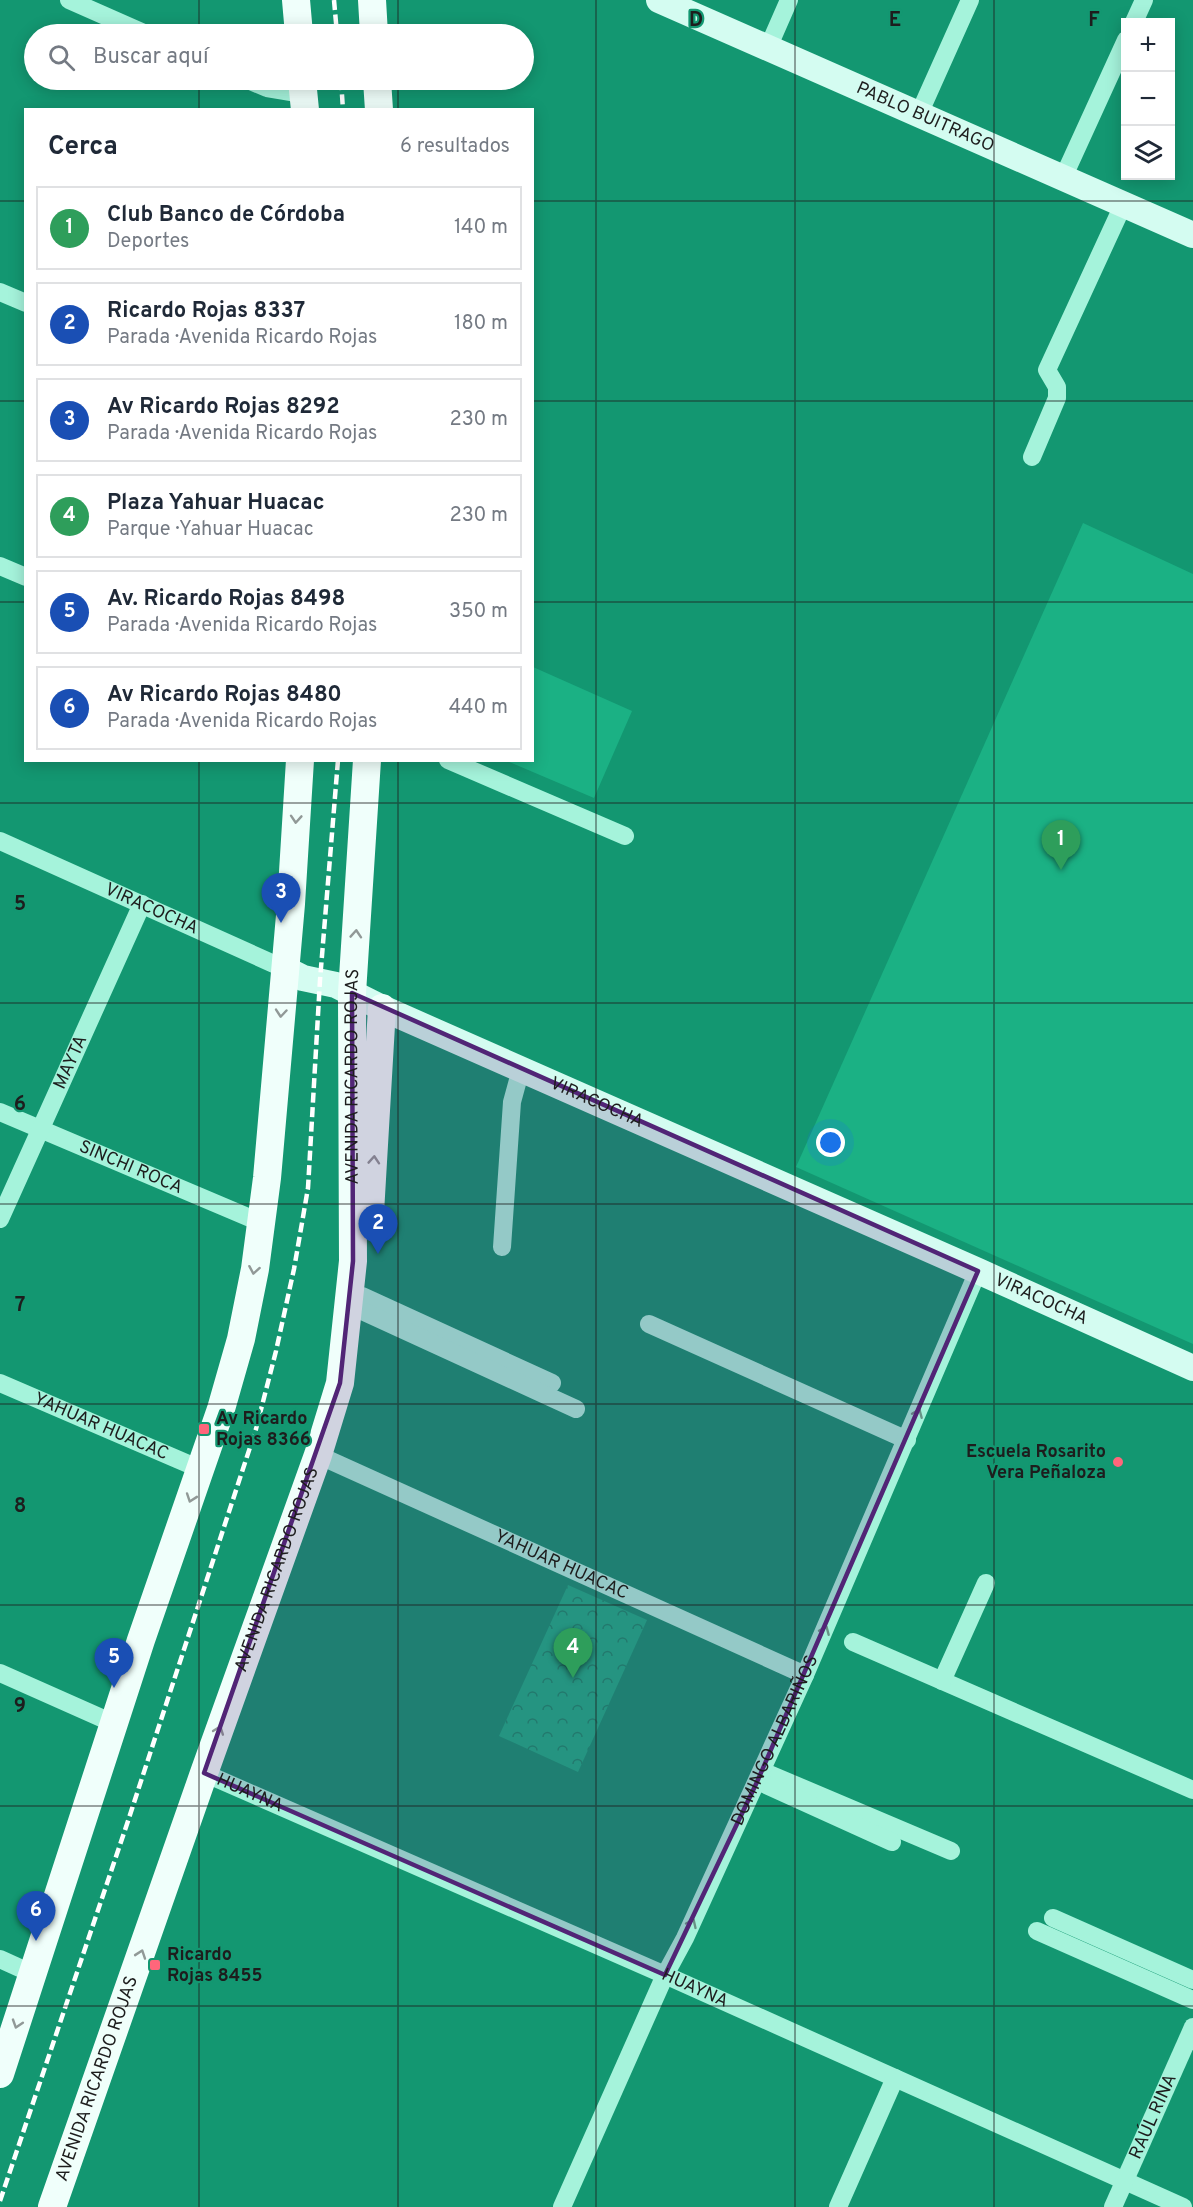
<!DOCTYPE html>
<html lang="es">
<head>
<meta charset="utf-8">
<style>
  :root { --surface:#fff; --page:#f6f6f7; --text:#1f2937; --muted:#747a83; --line:#e0e1e3; --accent:#7c3aed }
  body { margin:0; font-family:Overpass,sans-serif; background:var(--page); color:var(--text) }
  .controls { position:absolute; right:18px; top:18px; display:grid; overflow:hidden; border-radius:0px; box-shadow:0 3px 15px #0003 }
  .controls button { width:54px; height:54px; display:grid; place-items:center; padding:0; border:0; border-bottom:2px solid var(--line); background:var(--surface); color:var(--text); font:30px sans-serif }
  .you { position:absolute; left:831px; top:1143px; width:21px; height:21px; margin:-15px; border:4px solid #fff; border-radius:50%; background:#1a73e8; box-shadow:0 0 0 9px #1a73e833 }
  .badge { display:grid; place-items:center; width:39px; height:39px; border-radius:50%; background:var(--accent); color:#fff; font-size:20px; font-weight:700 }
  .pin { position:absolute; translate:-50% -50px; filter:drop-shadow(0 2px 3px #0008) }
  .pin::after { content:''; position:absolute; top:32px; width:21px; height:18px; background:inherit; clip-path:polygon(0 0,100% 0,50% 100%) }
  .list { margin:0; padding:0; list-style:none }
  h2 { display:flex; justify-content:space-between; align-items:center; height:78px; margin:0; padding:0 24px; font-size:26px }
  h2 small { font-size:20px; font-weight:400; color:var(--muted) }
  .list li { display:grid; grid-template-columns:39px 1fr auto; gap:18px; align-items:center; box-sizing:border-box; height:84px; margin:0 12px 12px; padding:0 12px; border:2px solid var(--line); border-radius:0px }
  .list b { display:block; font-size:22px; white-space:nowrap }
  .list p { margin:0; font-size:20px; white-space:nowrap; color:var(--muted) }
  .list em { font-size:20px; font-style:normal; color:var(--muted) }
  .icon { flex:none; width:33px; height:33px; fill:none; stroke:currentColor; stroke-width:2; stroke-linecap:round; stroke-linejoin:round }
  .map { position:relative; flex:none; width:1193px; height:2207px; overflow:hidden }
  .search { position:absolute; background:var(--surface); box-shadow:0 3px 15px #0003; left:24px; top:24px; width:510px; height:66px; display:flex; align-items:center; gap:15px; box-sizing:border-box; padding:0 21px; border-radius:33px; color:var(--muted); font-size:22px }
  .panel { position:absolute; background:var(--surface); box-shadow:0 3px 15px #0003; left:24px; top:108px; width:510px; height:654px; border-radius:0px }
  .map>svg:first-child { display:block }
</style>
</head>
<body>
<div class="map">
<svg width="1193" height="2207" viewBox="0 0 1193 2207">
  <defs>
    <pattern id="park-crowns" width="20" height="18" patternUnits="userSpaceOnUse" patternTransform="scale(1.5)"><rect width="20" height="18" fill="#1bb184"/><path d="M2 6a3 3 0 1 1 6 0M12 15a3 3 0 1 1 6 0" fill="none" stroke="#178f6b"/></pattern>
  </defs>
  <rect width="100%" height="100%" fill="#139771"/>
  <g fill="#1bb184">
    <polygon points="1083,523 1193,574 1193,1344 796,1167"/>
    <polygon points="533,667 632,711 594,798 507,761 532,760"/>
  </g>
  <polygon fill="url(#park-crowns)" points="568,1585 647,1620 578,1772 499,1736"/>
  <g fill="none" stroke-linecap="round" stroke-linejoin="round">
    <g stroke="#a5f3db" stroke-width="18">
      <polyline points="69,0 146,34"/>
      <polyline points="1134,22 1144,0"/>
      <polyline points="768,48 789,0"/>
      <polyline points="248,80 267,88 303,94"/>
      <polyline points="919,114 970,0"/>
      <polyline points="1063,178 1126,40"/>
      <polyline points="0,292 26,303"/>
      <polyline points="1032,457 1057,398 1057,387 1047,370 1123,205"/>
      <polyline points="0,566 26,577"/>
      <polyline points="448,760 625,836"/>
      <path id="s1" d="M0,841L285,969"/>
      <path id="s2" d="M0,1112L262,1223"/>
      <path id="s3" d="M0,1219L142,904"/>
      <polyline points="502,1247 512,1102 521,1069"/>
      <polyline points="362,1296 552,1383"/>
      <polyline points="360,1310 576,1409"/>
      <polyline points="649,1324 907,1440"/>
      <path id="s4" d="M0,1383L200,1469"/>
      <path id="s5" d="M318,1455L805,1675"/>
      <polyline points="853,1642 1193,1790"/>
      <polyline points="0,1673 115,1724"/>
      <polyline points="942,1681 986,1583"/>
      <polyline points="762,1771 951,1851"/>
      <path id="s6" d="M204,1773L665,1975L1183,2207"/>
      <polyline points="762,1783 892,1842"/>
      <polyline points="1053,1918 1193,1980"/>
      <polyline points="1037,1931 1193,2000"/>
      <polyline points="0,1959 33,1974"/>
      <path id="s7" d="M562,2207L665,1975L685,1938L805,1675L978,1271"/>
      <polyline points="838,2207 895,2078"/>
      <path id="s8" d="M1113,2207L1193,2027"/>
    </g>
    <g stroke="#d4fcf1" stroke-width="26">
      <path id="s9" d="M659,0L1193,235"/>
      <path id="s10" d="M285,969L303,978L336,985L382,1008L978,1271L1193,1368"/>
    </g>
    <g stroke="#f0fffb" stroke-width="28">
      <polyline points="296,0 299,34"/>
      <polyline points="372,0 374,34"/>
      <polyline points="302,80 305,110"/>
      <polyline points="377,80 379,110"/>
      <polyline points="370,1213 382,1008"/>
      <polyline points="0,2074 141,1640 221,1409 241,1339 255,1269 267,1178 291,904 300,760"/>
      <path id="s11" d="M52,2207L204,1773L318,1455L340,1383L353,1261L352,993L367,760"/>
    </g>
    <g stroke="#fff" stroke-width="4.5" stroke-dasharray="10 4.5" stroke-linecap="butt">
      <polyline points="334,0 337,34"/>
      <polyline points="341,80 343,110"/>
      <polyline points="0,2201 127,1824 256,1429 276,1351 294,1269 308,1188 320,980 338,760"/>
    </g>
  </g>
  <defs><path id="oneway-chevron" d="M-2-3.5L2.5 0L-2 3.5" fill="none" stroke-width="1.6" stroke-linecap="round" stroke-linejoin="round" transform="scale(1.5)"/></defs>
  <g stroke="#919997">
    <use href="#oneway-chevron" transform="translate(296 819) rotate(94)"/>
    <use href="#oneway-chevron" transform="translate(356 934) rotate(-86)"/>
    <use href="#oneway-chevron" transform="translate(281 1013) rotate(95)"/>
    <use href="#oneway-chevron" transform="translate(374 1160) rotate(-86)"/>
    <use href="#oneway-chevron" transform="translate(254 1270) rotate(100)"/>
    <use href="#oneway-chevron" transform="translate(191 1498) rotate(109)"/>
    <use href="#oneway-chevron" transform="translate(219 1730) rotate(-70)"/>
    <use href="#oneway-chevron" transform="translate(141 1954) rotate(-71)"/>
    <use href="#oneway-chevron" transform="translate(17 2024) rotate(108)"/>
  </g>
  <g stroke="#689386">
    <use href="#oneway-chevron" transform="translate(918 1413) rotate(-67)"/>
    <use href="#oneway-chevron" transform="translate(825 1630) rotate(-67)"/>
    <use href="#oneway-chevron" transform="translate(692 1923) rotate(-65)"/>
  </g>
  <path fill="#512576" fill-opacity="0.2" stroke="#512576" stroke-width="4.5" stroke-linejoin="round" d="M352,993L978,1271L757,1782L665,1975L204,1773L340,1383L353,1261Z"/>
  <path fill="none" stroke="#1d1d1d" stroke-width="1.5" stroke-opacity="0.55" d="M199,0V34M398,0V34M596,0V2207M795,0V2207M994,0V2207M199,80V110M398,80V110M0,201H26M532,201H1193M0,401H26M532,401H1193M0,602H26M532,602H1193M199,760V2207M398,760V2207M0,803H1193M0,1003H1193M0,1204H1193M0,1404H1193M0,1605H1193M0,1806H1193M0,2006H1193"/>
  <g fill="#ff667b" stroke="#139771" stroke-width="2">
    <rect x="198" y="1423" width="12" height="12" rx="3"/>
    <circle cx="1118" cy="1462" r="6"/>
    <rect x="149" y="1959" width="12" height="12" rx="3"/>
  </g>
  <g text-anchor="middle" dominant-baseline="central" stroke-width="4.5" stroke-linejoin="round" paint-order="stroke">
    <g font-size="18" fill="#1d1d1d" stroke="#139771">
      <text stroke="none"><textPath href="#s9" startOffset="291">PABLO BUITRAGO</textPath></text>
      <text stroke="none"><textPath href="#s1" startOffset="166">VIRACOCHA</textPath></text>
      <text stroke="none"><textPath href="#s3" startOffset="172">MAYTA</textPath></text>
      <text stroke="none"><textPath href="#s11" startOffset="1180">AVENIDA RICARDO ROJAS</textPath></text>
      <text stroke="none"><textPath href="#s10" startOffset="340">VIRACOCHA</textPath></text>
      <text stroke="none"><textPath href="#s2" startOffset="142">SINCHI ROCA</textPath></text>
      <text stroke="none"><textPath href="#s10" startOffset="826">VIRACOCHA</textPath></text>
      <text stroke="none"><textPath href="#s4" startOffset="110">YAHUAR HUACAC</textPath></text>
      <text stroke="none"><textPath href="#s5" startOffset="267">YAHUAR HUACAC</textPath></text>
      <text stroke="none"><textPath href="#s11" startOffset="676">AVENIDA RICARDO ROJAS</textPath></text>
      <text stroke="none"><textPath href="#s7" startOffset="513">DOMINGO ALBARIÑOS</textPath></text>
      <text stroke="none"><textPath href="#s6" startOffset="50">HUAYNA</textPath></text>
      <text stroke="none"><textPath href="#s6" startOffset="536">HUAYNA</textPath></text>
      <text stroke="none"><textPath href="#s11" startOffset="136">AVENIDA RICARDO ROJAS</textPath></text>
      <text stroke="none"><textPath href="#s8" startOffset="99">RAÚL RINA</textPath></text>
    </g>
    <g font-size="18" font-weight="bold" fill="#1d1d1d" stroke="#139771" text-anchor="start">
      <text x="216" y="1419">Av Ricardo<tspan x="216" dy="21">Rojas 8366</tspan></text>
      <text x="1106" y="1452" text-anchor="end">Escuela Rosarito<tspan x="1106" dy="21">Vera Peñaloza</tspan></text>
      <text x="167" y="1955">Ricardo<tspan x="167" dy="21">Rojas 8455</tspan></text>
    </g>
  </g>
  <g font-size="20" text-anchor="middle" font-weight="bold" fill="#1d1d1d" stroke="#139771" stroke-width="4.5" stroke-linejoin="round" paint-order="stroke">
    <text x="696" y="26">D</text>
    <text x="895" y="26">E</text>
    <text x="1094" y="26">F</text>
    <text x="20" y="910">5</text>
    <text x="20" y="1110">6</text>
    <text x="20" y="1311">7</text>
    <text x="20" y="1512">8</text>
    <text x="20" y="1712">9</text>
  </g>
</svg>
<div class="controls">
<button>+</button>
<button>−</button>
<button><svg class="icon" aria-label="layers" viewBox="0 0 24 24"><path d="M12 4l9 5-9 5-9-5zM3 14l9 5 9-5"/></svg></button>
</div>
<div class="you"></div>
<div class="pin badge" style="left:1061px;top:870px;background:#2e9e5b">1</div>
<div class="pin badge" style="left:378px;top:1254px;background:#1a4fb4">2</div>
<div class="pin badge" style="left:281px;top:923px;background:#1a4fb4">3</div>
<div class="pin badge" style="left:573px;top:1678px;background:#2e9e5b">4</div>
<div class="pin badge" style="left:114px;top:1688px;background:#1a4fb4">5</div>
<div class="pin badge" style="left:36px;top:1941px;background:#1a4fb4">6</div>
<div class="search"><svg class="icon" aria-label="search" viewBox="0 0 24 24"><circle cx="10" cy="10" r="6"/><path d="M15 15l6 6"/></svg>Buscar aquí</div>
<section class="panel">
<h2>Cerca<small>6 resultados</small></h2>
<ul class="list">
<li><span class="badge" style="background:#2e9e5b">1</span><div><b>Club Banco de Córdoba</b><p>Deportes</p></div><em>140 m</em></li>
<li><span class="badge" style="background:#1a4fb4">2</span><div><b>Ricardo Rojas 8337</b><p>Parada · Avenida Ricardo Rojas</p></div><em>180 m</em></li>
<li><span class="badge" style="background:#1a4fb4">3</span><div><b>Av Ricardo Rojas 8292</b><p>Parada · Avenida Ricardo Rojas</p></div><em>230 m</em></li>
<li><span class="badge" style="background:#2e9e5b">4</span><div><b>Plaza Yahuar Huacac</b><p>Parque · Yahuar Huacac</p></div><em>230 m</em></li>
<li><span class="badge" style="background:#1a4fb4">5</span><div><b>Av. Ricardo Rojas 8498</b><p>Parada · Avenida Ricardo Rojas</p></div><em>350 m</em></li>
<li><span class="badge" style="background:#1a4fb4">6</span><div><b>Av Ricardo Rojas 8480</b><p>Parada · Avenida Ricardo Rojas</p></div><em>440 m</em></li>
</ul>
</section>
</div>
</body>
</html>
